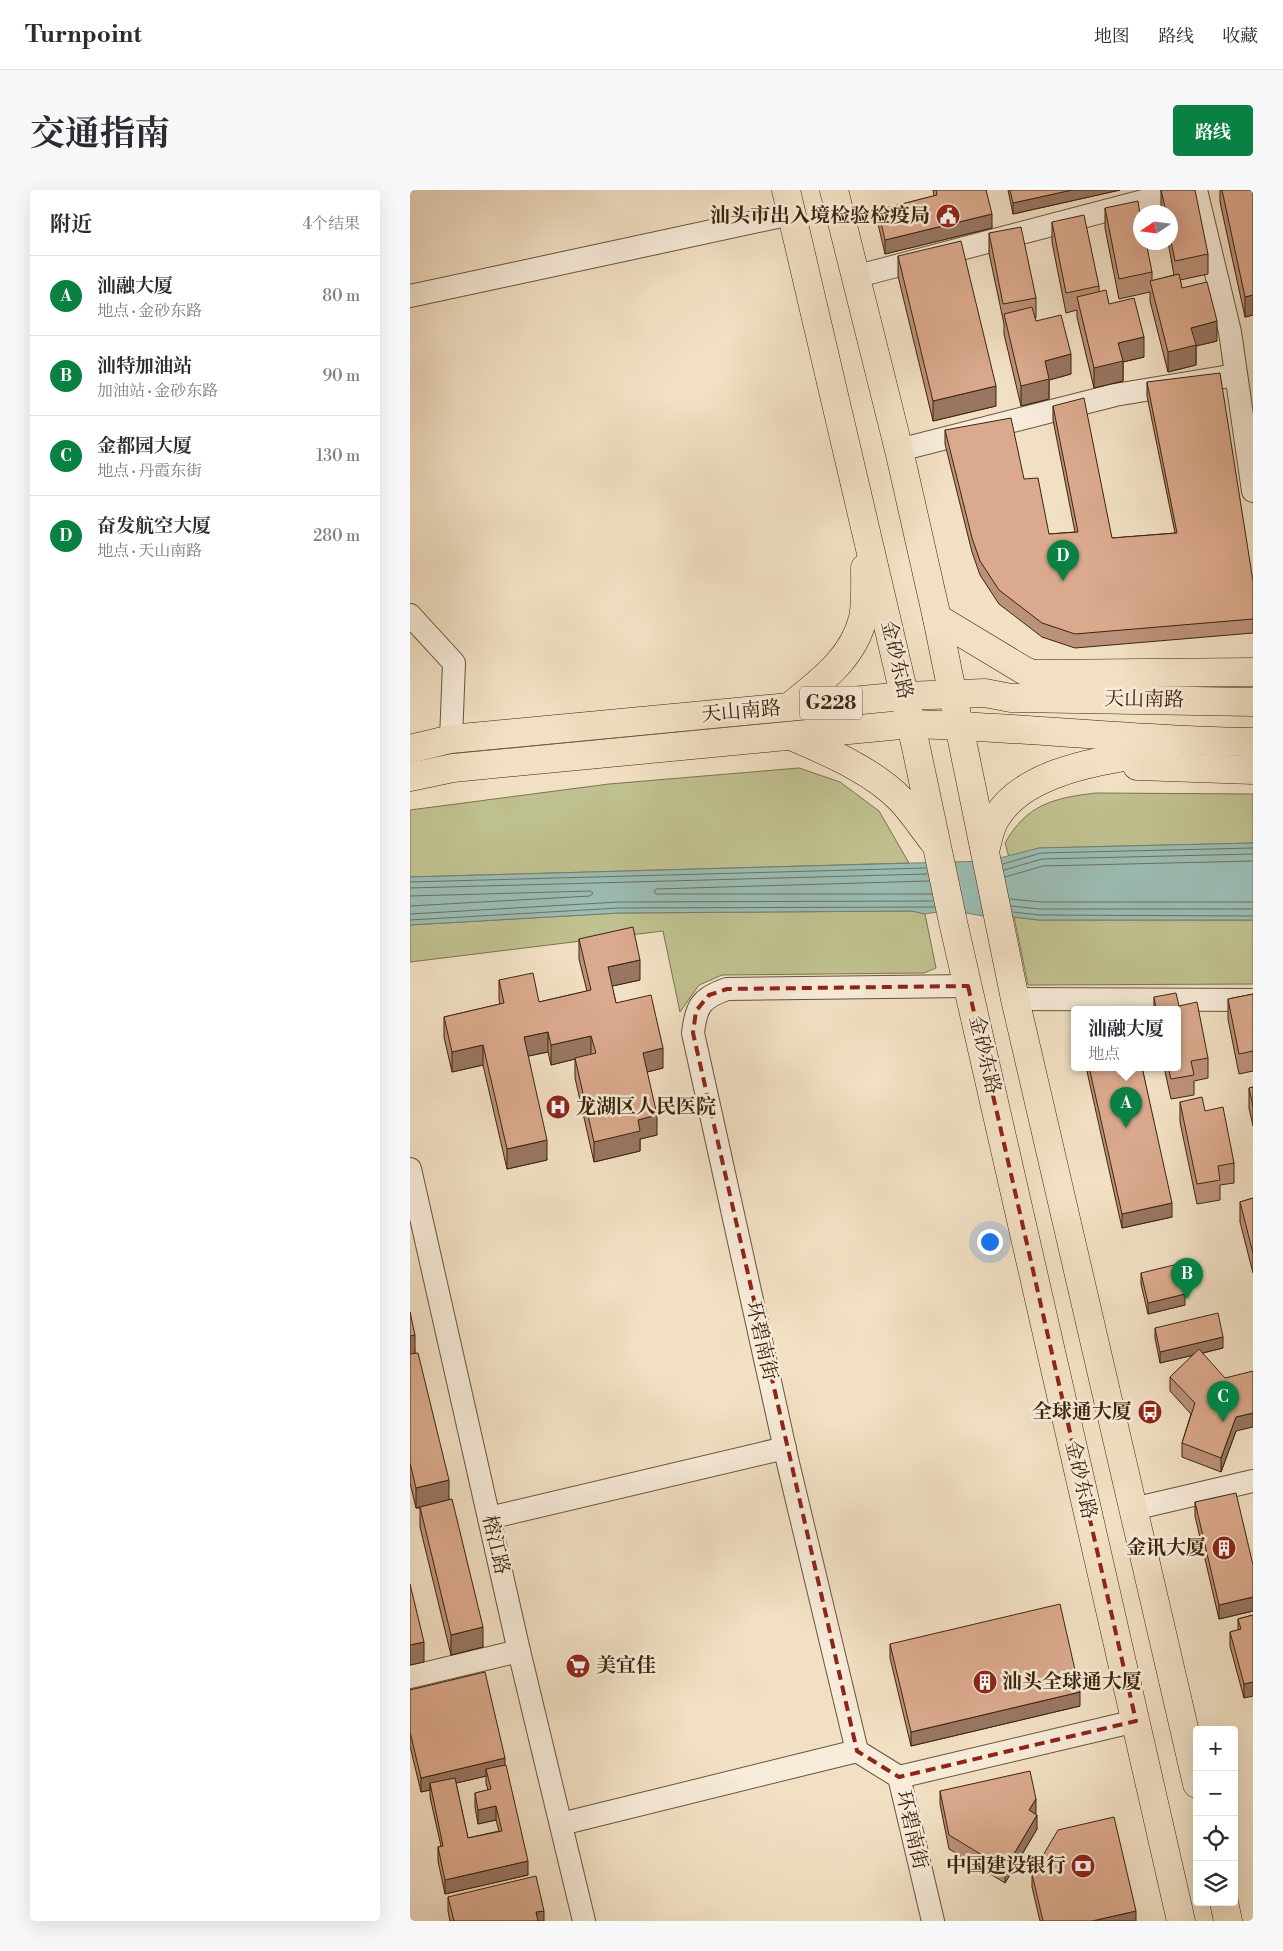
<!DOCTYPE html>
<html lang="zh">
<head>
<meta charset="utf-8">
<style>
  :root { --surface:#fff; --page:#f7f7f7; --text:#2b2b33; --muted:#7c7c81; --line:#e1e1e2; --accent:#0b8043 }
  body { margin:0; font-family:"Libre Bodoni","Noto Serif SC",serif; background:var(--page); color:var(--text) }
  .controls { position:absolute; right:15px; bottom:15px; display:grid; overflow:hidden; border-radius:5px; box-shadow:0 5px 20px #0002 }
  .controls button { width:45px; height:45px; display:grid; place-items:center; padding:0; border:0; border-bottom:1px solid var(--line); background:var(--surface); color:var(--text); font:25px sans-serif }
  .compass { position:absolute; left:723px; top:15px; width:45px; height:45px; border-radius:50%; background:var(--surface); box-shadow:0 5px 20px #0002; rotate:257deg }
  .you { position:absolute; left:579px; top:1051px; width:18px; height:18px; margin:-12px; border:4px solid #fff; border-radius:50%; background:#1a73e8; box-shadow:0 0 0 8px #1a73e833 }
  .badge { display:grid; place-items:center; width:32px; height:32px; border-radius:50%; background:var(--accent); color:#fff; font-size:16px; font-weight:700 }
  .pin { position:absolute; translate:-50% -41px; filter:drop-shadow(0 1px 2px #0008) }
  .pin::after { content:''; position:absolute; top:26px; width:18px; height:15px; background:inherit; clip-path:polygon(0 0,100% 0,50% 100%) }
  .popup { position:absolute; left:661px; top:816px; width:110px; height:65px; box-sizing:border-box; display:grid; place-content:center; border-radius:5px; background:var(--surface); filter:drop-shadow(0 1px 4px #0005); font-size:16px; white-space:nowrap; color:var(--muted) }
  .popup b { font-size:19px; color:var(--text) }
  .popup::after { content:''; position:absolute; left:50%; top:100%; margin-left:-10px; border:10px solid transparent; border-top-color:var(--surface) }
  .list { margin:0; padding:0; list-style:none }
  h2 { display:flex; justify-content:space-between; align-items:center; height:65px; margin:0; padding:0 20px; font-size:21px }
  h2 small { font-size:16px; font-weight:400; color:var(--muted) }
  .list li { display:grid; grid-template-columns:32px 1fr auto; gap:15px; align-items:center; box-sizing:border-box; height:80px; padding:0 20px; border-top:1px solid var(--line) }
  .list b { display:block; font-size:19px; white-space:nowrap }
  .list p { margin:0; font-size:16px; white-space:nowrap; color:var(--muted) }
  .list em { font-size:16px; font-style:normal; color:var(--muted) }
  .icon { flex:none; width:28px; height:28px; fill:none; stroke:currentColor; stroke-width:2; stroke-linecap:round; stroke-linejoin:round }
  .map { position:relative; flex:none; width:843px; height:1731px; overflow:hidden; border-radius:5px }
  header { display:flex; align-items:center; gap:30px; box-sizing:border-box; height:70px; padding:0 25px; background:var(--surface); border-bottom:1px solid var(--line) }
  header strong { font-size:24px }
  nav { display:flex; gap:28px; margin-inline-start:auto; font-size:18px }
  .intro { display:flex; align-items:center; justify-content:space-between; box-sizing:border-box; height:120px; padding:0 30px }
  h1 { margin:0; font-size:35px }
  .button { padding:12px 22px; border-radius:5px; background:var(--accent); color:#fff; font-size:18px; font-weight:700 }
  main { display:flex; gap:30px; padding:0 30px }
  aside { flex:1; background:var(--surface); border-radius:5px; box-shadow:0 5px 20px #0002 }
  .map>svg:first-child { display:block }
</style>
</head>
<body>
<header>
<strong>Turnpoint</strong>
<nav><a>地图</a><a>路线</a><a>收藏</a></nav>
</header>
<div class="intro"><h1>交通指南</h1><a class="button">路线</a></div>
<main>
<aside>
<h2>附近<small>4个结果</small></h2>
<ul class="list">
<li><span class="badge">A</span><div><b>汕融大厦</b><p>地点 · 金砂东路</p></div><em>80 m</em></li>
<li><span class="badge">B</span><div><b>汕特加油站</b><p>加油站 · 金砂东路</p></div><em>90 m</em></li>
<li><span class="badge">C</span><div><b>金都园大厦</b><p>地点 · 丹霞东街</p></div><em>130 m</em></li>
<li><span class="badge">D</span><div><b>奋发航空大厦</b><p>地点 · 天山南路</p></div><em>280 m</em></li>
</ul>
</aside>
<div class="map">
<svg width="843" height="1731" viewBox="0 0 843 1731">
  <rect width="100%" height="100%" fill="#f2e0c4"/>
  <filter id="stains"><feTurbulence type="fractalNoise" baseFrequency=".004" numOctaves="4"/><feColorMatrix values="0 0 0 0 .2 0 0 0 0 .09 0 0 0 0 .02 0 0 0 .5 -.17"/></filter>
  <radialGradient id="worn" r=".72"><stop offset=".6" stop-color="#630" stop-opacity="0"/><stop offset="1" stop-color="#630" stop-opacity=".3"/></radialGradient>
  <g fill="#c0c190" stroke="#7d734e">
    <polygon points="389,578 430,592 469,621 499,673 0,687 0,620 199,594"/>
    <path d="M686,603L843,604V653L630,658L599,667L595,653C617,614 644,608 686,603Z"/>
    <polygon points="502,721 515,724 526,778 514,783 312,785 289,795 270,822 253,741 0,772 0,735 209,723"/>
    <polygon points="604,727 629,730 843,730 843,794 618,795"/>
  </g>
  <polygon fill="#9bbdb4" stroke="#748071" points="843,653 843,730 629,730 604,727 591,729 539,720 515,724 502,721 209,723 0,735 0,687 578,671 629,658"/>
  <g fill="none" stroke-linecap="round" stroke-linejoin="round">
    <g stroke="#6a7160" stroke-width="1">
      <polyline points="593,674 631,663 843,658"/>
      <polyline points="594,680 632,669 843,664"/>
      <polyline points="595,687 633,676 843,671"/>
      <polyline points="519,691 246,699 244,702 246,704 522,704"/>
      <polyline points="0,692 516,678"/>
      <polyline points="0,698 517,684"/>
      <polyline points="0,706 180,701 183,703 180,706 0,716"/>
      <polyline points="600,709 631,712 843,712"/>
      <polyline points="601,716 630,719 843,719"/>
      <polyline points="603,722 630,725 843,726"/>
      <polyline points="0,724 209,712 523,711"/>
      <polyline points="0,730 209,718 525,717"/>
    </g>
    <defs>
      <g id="minor">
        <polyline points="786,0 820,142 843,301"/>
        <polyline points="444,87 775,0"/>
        <polyline points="0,106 381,24"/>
        <polyline points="489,260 705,205 826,185"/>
        <polyline points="0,425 44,473 41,549"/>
        <polyline points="605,809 843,810"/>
        <polyline points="0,979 109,1461 174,1731"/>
        <polyline points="723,1319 843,1291"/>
        <polyline points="79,1328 375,1258"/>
        <polyline points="0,1487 109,1461"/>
        <polyline points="489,1587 726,1531"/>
        <polyline points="151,1634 447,1561"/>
        <path d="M523,1731L489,1587L447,1561L378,1273L283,843C286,816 291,808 317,799L558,796"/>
      </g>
      <g id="major">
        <polyline points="376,0 501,534 543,732 771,1731"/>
        <polyline points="424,0 489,260 527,428 605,809 787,1594"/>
        <polyline points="527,428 615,481 640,491"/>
        <polyline points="624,484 843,482"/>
        <path d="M379,517C410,492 443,469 453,428C456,413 455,394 455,378"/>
        <path d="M381,546C418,562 464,581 492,611C503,623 513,638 523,651"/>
        <polyline points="0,559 41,549 494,506 575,503 601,508 843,512"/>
        <polyline points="727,576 843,580"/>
        <path d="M0,587L43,578L501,534C615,537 729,551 843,552"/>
        <path d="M575,661C578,651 580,637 586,628C617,576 704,570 759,559"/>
        <polyline points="814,1712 818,1731"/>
      </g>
    </defs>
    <use href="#minor" stroke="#68543a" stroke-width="24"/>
    <use href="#major" stroke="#3a250c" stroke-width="29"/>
    <use href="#minor" stroke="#f7ebd9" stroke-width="22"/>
    <use href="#major" stroke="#f2e0c4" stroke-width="28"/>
  </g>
  <g fill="#bc9179" stroke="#3a250c" fill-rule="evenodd">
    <polygon points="523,0 576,0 582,38 475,64 468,34 468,20 524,6"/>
    <polygon points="598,0 710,0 603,24"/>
    <polygon points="751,0 798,64 798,84 770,90 772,98 807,151 786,156 786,175 758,182 740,111 740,102 709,109 695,38 695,18 742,82 742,91 764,85 758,52 760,52 760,22 751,22"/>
    <polygon points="810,0 843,0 843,125 835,127 810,12"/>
    <polygon points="642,32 689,96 689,102 699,114 734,167 713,172 713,191 684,198 667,127 667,120 656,123 642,52"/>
    <polygon points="579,43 626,108 626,128 625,128 626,131 661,184 639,190 639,209 611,216 594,144 594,134 579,63"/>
    <polygon points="488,66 586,216 523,231 488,86"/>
    <polygon points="737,192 843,391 843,443 665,458 632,447 589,414 570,385 562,362 535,254 535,240 614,289 639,344 665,342 643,230 643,216 702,348 765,343 737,206"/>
    <polygon points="169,749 230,790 202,796 206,813 253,878 237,882 247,945 230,949 230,961 184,972 165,888 165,869 141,875 138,862 118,866 137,970 97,979 73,875 42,882 34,847 34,827 90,814 89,810 89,790 129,812 177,801 169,769"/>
    <polygon points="843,804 843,881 829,884 818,829 818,809"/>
    <polygon points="744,807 769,816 798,868 798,888 784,891 784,905 761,909 754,877 767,877 767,819 744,819"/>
    <polygon points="676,877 732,877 762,1027 712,1038"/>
    <polygon points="843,897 843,936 839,918 839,898"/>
    <polygon points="770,912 795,921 824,973 824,993 810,995 810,1010 787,1014 770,932"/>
    <polygon points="843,1008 843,1083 830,1032 830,1012"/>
    <polygon points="731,1083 775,1115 738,1124 731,1094"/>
    <polygon points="0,1122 5,1163 73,1457 41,1465 10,1337 10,1318 6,1318 0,1293"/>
    <polygon points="745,1138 813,1158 793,1163 826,1241 811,1282 772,1267 772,1253 781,1224 760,1201 760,1187 784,1165 750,1173 745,1148"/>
    <polygon points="785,1312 843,1375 843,1421 809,1429 785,1326"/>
    <polygon points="843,1425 834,1508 820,1456 820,1442 828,1440 828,1429"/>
    <polygon points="480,1454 670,1516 501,1556 480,1468"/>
    <path d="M0,1500L95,1575L118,1685L35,1704L28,1671V1657L31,1656L20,1607V1600L11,1602L0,1556ZM76,1586V1593L78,1600L65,1603V1617L68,1634L86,1630L89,1641L58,1648L46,1593Z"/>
    <polygon points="530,1601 626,1623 625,1624 627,1639 595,1693 539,1659 530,1614"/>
    <polygon points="622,1684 726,1731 630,1731 622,1697"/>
    <polygon points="38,1707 134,1731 40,1731 38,1721"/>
  </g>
  <g fill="#997663" stroke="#3a250c">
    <polygon points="662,0 710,0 603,24 603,13"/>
    <polygon points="582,24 582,38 475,64 475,50"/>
    <polygon points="843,105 843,125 835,127 835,107"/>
    <polygon points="807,131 807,151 786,156 786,175 758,182 758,162 781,138"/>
    <polygon points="734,147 734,167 713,172 713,191 684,198 684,178 708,153"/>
    <polygon points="661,164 661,184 639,190 639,209 611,216 611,196 635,171"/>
    <polygon points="586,196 586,216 523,231 523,211"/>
    <polygon points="230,770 230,790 198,797 198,777"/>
    <polygon points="138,842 138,862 114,867 114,847"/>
    <polygon points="181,846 181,865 141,875 141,855"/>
    <polygon points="73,855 73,875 42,882 42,862"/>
    <polygon points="253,858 253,878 233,883 233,863"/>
    <polygon points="247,925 247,945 230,949 230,961 184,972 184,952 228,930"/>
    <polygon points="137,950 137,970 97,979 97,959"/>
    <polygon points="762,1013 762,1027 712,1038 712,1024"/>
    <polygon points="775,1104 775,1115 738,1124 738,1113"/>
    <polygon points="5,1145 5,1165 0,1166 0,1146"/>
    <polygon points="813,1147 813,1158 750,1173 750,1162"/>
    <polygon points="843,1223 843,1237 826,1241 811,1282 811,1268 826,1227"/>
    <polygon points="39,1290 39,1310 6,1318 6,1298"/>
    <polygon points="843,1407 843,1421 809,1429 809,1415"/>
    <polygon points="73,1437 73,1457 41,1465 41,1445"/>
    <polygon points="14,1452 14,1472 0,1475 0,1455"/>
    <polygon points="843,1492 843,1506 834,1508 834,1494"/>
    <polygon points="670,1502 670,1516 501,1556 501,1542"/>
    <polygon points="95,1568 95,1582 76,1579 76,1586 21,1599 20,1593 20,1600 11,1602 11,1588"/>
    <polygon points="626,1609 626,1623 619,1634 619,1620"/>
    <polygon points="86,1616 86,1630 68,1634 68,1620"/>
    <polygon points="627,1625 627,1639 595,1693 595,1679"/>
    <polygon points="118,1671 118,1685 35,1704 35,1690"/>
    <polygon points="134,1721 134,1731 126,1731 126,1722"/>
    <polygon points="726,1721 726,1731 682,1731"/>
  </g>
  <g fill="#dba98d" stroke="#3a250c">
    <polygon points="526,0 576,0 582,24 475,50 468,20 527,5"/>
    <polygon points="600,0 662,0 603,13"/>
    <polygon points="751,0 785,0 798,64 765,71 760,47 760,22 756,22"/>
    <polygon points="812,0 843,0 843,105 835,107"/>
    <polygon points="728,11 730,25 730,52 736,52 742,82 709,89 695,18"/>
    <polygon points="674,25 689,96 656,103 642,32"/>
    <polygon points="611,37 626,108 593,114 579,43"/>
    <polygon points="551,51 586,196 523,211 488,66"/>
    <polygon points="769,84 772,98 797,92 807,131 781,138 786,155 758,162 740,91"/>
    <polygon points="696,100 699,114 724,108 734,147 708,153 713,171 684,178 667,107"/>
    <polygon points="622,117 626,131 651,125 661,164 635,171 639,189 611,196 594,124"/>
    <polygon points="810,183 843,391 843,429 665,444 632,433 589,400 570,371 562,348 535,240 601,228 614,289 628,288 639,344 668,342 643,216 674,208 702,348 767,343 737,192"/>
    <polygon points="223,737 230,770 198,777 206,813 241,805 253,858 233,863 247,925 228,930 230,941 184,952 165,868 186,863 181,846 141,855 138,842 114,847 137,950 97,959 73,855 42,862 34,827 94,813 89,790 123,783 129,812 181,800 169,749"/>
    <polygon points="766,803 769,816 787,812 798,868 781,871 784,885 761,889 758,877 767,877 767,819 746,819 744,807"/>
    <polygon points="843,804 843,861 829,864 818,809"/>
    <polygon points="679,877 732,877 762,1013 712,1024"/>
    <polygon points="843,897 843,916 839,898"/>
    <polygon points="792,907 795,921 813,917 824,973 808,976 810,990 787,994 770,912"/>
    <polygon points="843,1008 843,1063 830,1012"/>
    <polygon points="768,1074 775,1104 738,1113 731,1083"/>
    <polygon points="0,1122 5,1145 0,1146"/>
    <polygon points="808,1123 813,1147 750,1162 745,1138"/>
    <polygon points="789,1159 815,1188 843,1181 843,1223 826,1227 811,1268 772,1253 785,1213 760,1187"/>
    <polygon points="8,1163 39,1290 6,1298 0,1273 0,1164"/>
    <polygon points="826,1303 843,1375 843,1407 809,1415 785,1312"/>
    <polygon points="42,1309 73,1437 41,1445 10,1317"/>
    <polygon points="0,1394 14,1452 0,1455"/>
    <polygon points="650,1414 670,1502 501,1542 480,1454"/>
    <polygon points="843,1425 843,1492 834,1494 820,1442 831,1439 828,1429"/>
    <polygon points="75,1482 95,1568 11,1588 0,1542 0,1500"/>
    <polygon points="96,1575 118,1671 35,1690 28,1657 33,1656 20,1593 45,1588 58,1648 92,1641 86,1616 68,1620 65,1603 81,1599 76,1579"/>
    <polygon points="620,1581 626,1609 619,1620 627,1625 595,1679 539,1645 530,1601"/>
    <polygon points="704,1627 726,1721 682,1731 633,1731 622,1684 648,1640"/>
    <polygon points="126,1686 134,1721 126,1722 128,1731 44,1731 38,1707"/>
  </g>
  <path fill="none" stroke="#8f2418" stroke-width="4" stroke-dasharray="10 6" stroke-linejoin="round" d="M558,796L726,1531L489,1587L447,1561L283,843L286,821L299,805L317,799Z"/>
  <defs>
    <symbol id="civic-disc" viewBox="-11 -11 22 22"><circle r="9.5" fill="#8f2418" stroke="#f7ebd9"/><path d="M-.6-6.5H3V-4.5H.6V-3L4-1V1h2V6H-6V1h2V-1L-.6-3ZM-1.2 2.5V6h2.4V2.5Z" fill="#fff"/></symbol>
    <symbol id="hospital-disc" viewBox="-11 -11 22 22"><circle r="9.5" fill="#8f2418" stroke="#f7ebd9"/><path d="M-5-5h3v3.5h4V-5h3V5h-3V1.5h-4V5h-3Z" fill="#fff"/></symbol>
    <symbol id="bus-disc" viewBox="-11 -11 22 22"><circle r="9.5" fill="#8f2418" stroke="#f7ebd9"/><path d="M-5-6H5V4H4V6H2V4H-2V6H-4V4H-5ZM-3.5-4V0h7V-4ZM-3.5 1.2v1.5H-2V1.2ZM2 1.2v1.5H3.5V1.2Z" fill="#fff"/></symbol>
    <symbol id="building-disc" viewBox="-11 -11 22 22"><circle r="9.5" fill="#8f2418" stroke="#f7ebd9"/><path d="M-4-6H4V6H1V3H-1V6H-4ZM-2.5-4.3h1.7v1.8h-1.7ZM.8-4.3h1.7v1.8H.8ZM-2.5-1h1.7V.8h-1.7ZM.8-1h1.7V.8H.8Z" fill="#fff"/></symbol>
    <symbol id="supermarket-disc" viewBox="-11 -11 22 22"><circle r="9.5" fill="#8f2418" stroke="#f7ebd9"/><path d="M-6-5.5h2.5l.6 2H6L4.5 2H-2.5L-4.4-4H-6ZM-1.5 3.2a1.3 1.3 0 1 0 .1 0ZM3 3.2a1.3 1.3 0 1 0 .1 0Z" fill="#fff"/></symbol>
    <symbol id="bank-disc" viewBox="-11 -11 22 22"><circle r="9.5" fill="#8f2418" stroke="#f7ebd9"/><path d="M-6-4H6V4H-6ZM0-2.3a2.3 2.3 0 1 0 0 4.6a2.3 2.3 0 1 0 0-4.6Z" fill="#fff"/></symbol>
  </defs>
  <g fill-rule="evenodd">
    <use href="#civic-disc" x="524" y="12" width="28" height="28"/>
    <use href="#hospital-disc" x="134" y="903" width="28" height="28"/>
    <use href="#bus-disc" x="726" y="1208" width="28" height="28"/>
    <use href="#building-disc" x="800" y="1344" width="28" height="28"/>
    <use href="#supermarket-disc" x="154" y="1462" width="28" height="28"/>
    <use href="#building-disc" x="561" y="1478" width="28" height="28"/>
    <use href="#bank-disc" x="659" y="1662" width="28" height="28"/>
  </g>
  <g text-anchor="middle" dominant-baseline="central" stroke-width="5" stroke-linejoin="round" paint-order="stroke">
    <rect fill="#f7ebd9" stroke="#73604a" stroke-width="1" x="390" y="496.5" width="62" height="33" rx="4"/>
    <g font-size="19" font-weight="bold" fill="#3a250c">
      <text x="421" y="513">G228</text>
    </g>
    <g font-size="20" font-weight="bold" fill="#3a250c" stroke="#f7ebd9" text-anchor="end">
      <text x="520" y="26">汕头市出入境检验检疫局</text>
      <text x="166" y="917" text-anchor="start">龙湖区人民医院</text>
      <text x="722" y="1222">全球通大厦</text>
      <text x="796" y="1358">金讯大厦</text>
      <text x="186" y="1476" text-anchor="start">美宜佳</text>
      <text x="592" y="1492" text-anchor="start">汕头全球通大厦</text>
      <text x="656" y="1676">中国建设银行</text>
    </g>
    <g font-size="20" fill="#3a250c" stroke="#f7ebd9">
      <text transform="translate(486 470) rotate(77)">金砂东路</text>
      <text transform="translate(734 510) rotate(1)">天山南路</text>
      <text transform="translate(331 522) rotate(-5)">天山南路</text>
      <text transform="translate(574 865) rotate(77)">金砂东路</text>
      <text transform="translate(351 1151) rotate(77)">环碧南街</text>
      <text transform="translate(670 1290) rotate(77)">金砂东路</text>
      <text transform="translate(85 1355) rotate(77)">榕江路</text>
      <text transform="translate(501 1640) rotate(77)">环碧南街</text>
    </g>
  </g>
  <rect width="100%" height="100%" filter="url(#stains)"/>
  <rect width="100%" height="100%" fill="url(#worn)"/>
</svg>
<div class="controls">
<button>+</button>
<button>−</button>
<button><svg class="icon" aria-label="locate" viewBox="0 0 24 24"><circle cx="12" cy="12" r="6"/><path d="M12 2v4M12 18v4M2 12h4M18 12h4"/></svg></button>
<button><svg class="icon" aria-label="layers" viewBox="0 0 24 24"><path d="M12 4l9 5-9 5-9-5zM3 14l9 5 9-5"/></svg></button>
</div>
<svg class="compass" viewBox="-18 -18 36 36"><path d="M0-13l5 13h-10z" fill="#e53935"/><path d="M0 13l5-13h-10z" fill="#7c7c81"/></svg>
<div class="you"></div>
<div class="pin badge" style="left:716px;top:938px">A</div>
<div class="popup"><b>汕融大厦</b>地点</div>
<div class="pin badge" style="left:777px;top:1109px">B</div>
<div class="pin badge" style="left:813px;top:1232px">C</div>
<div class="pin badge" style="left:653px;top:391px">D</div>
</div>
</main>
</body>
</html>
